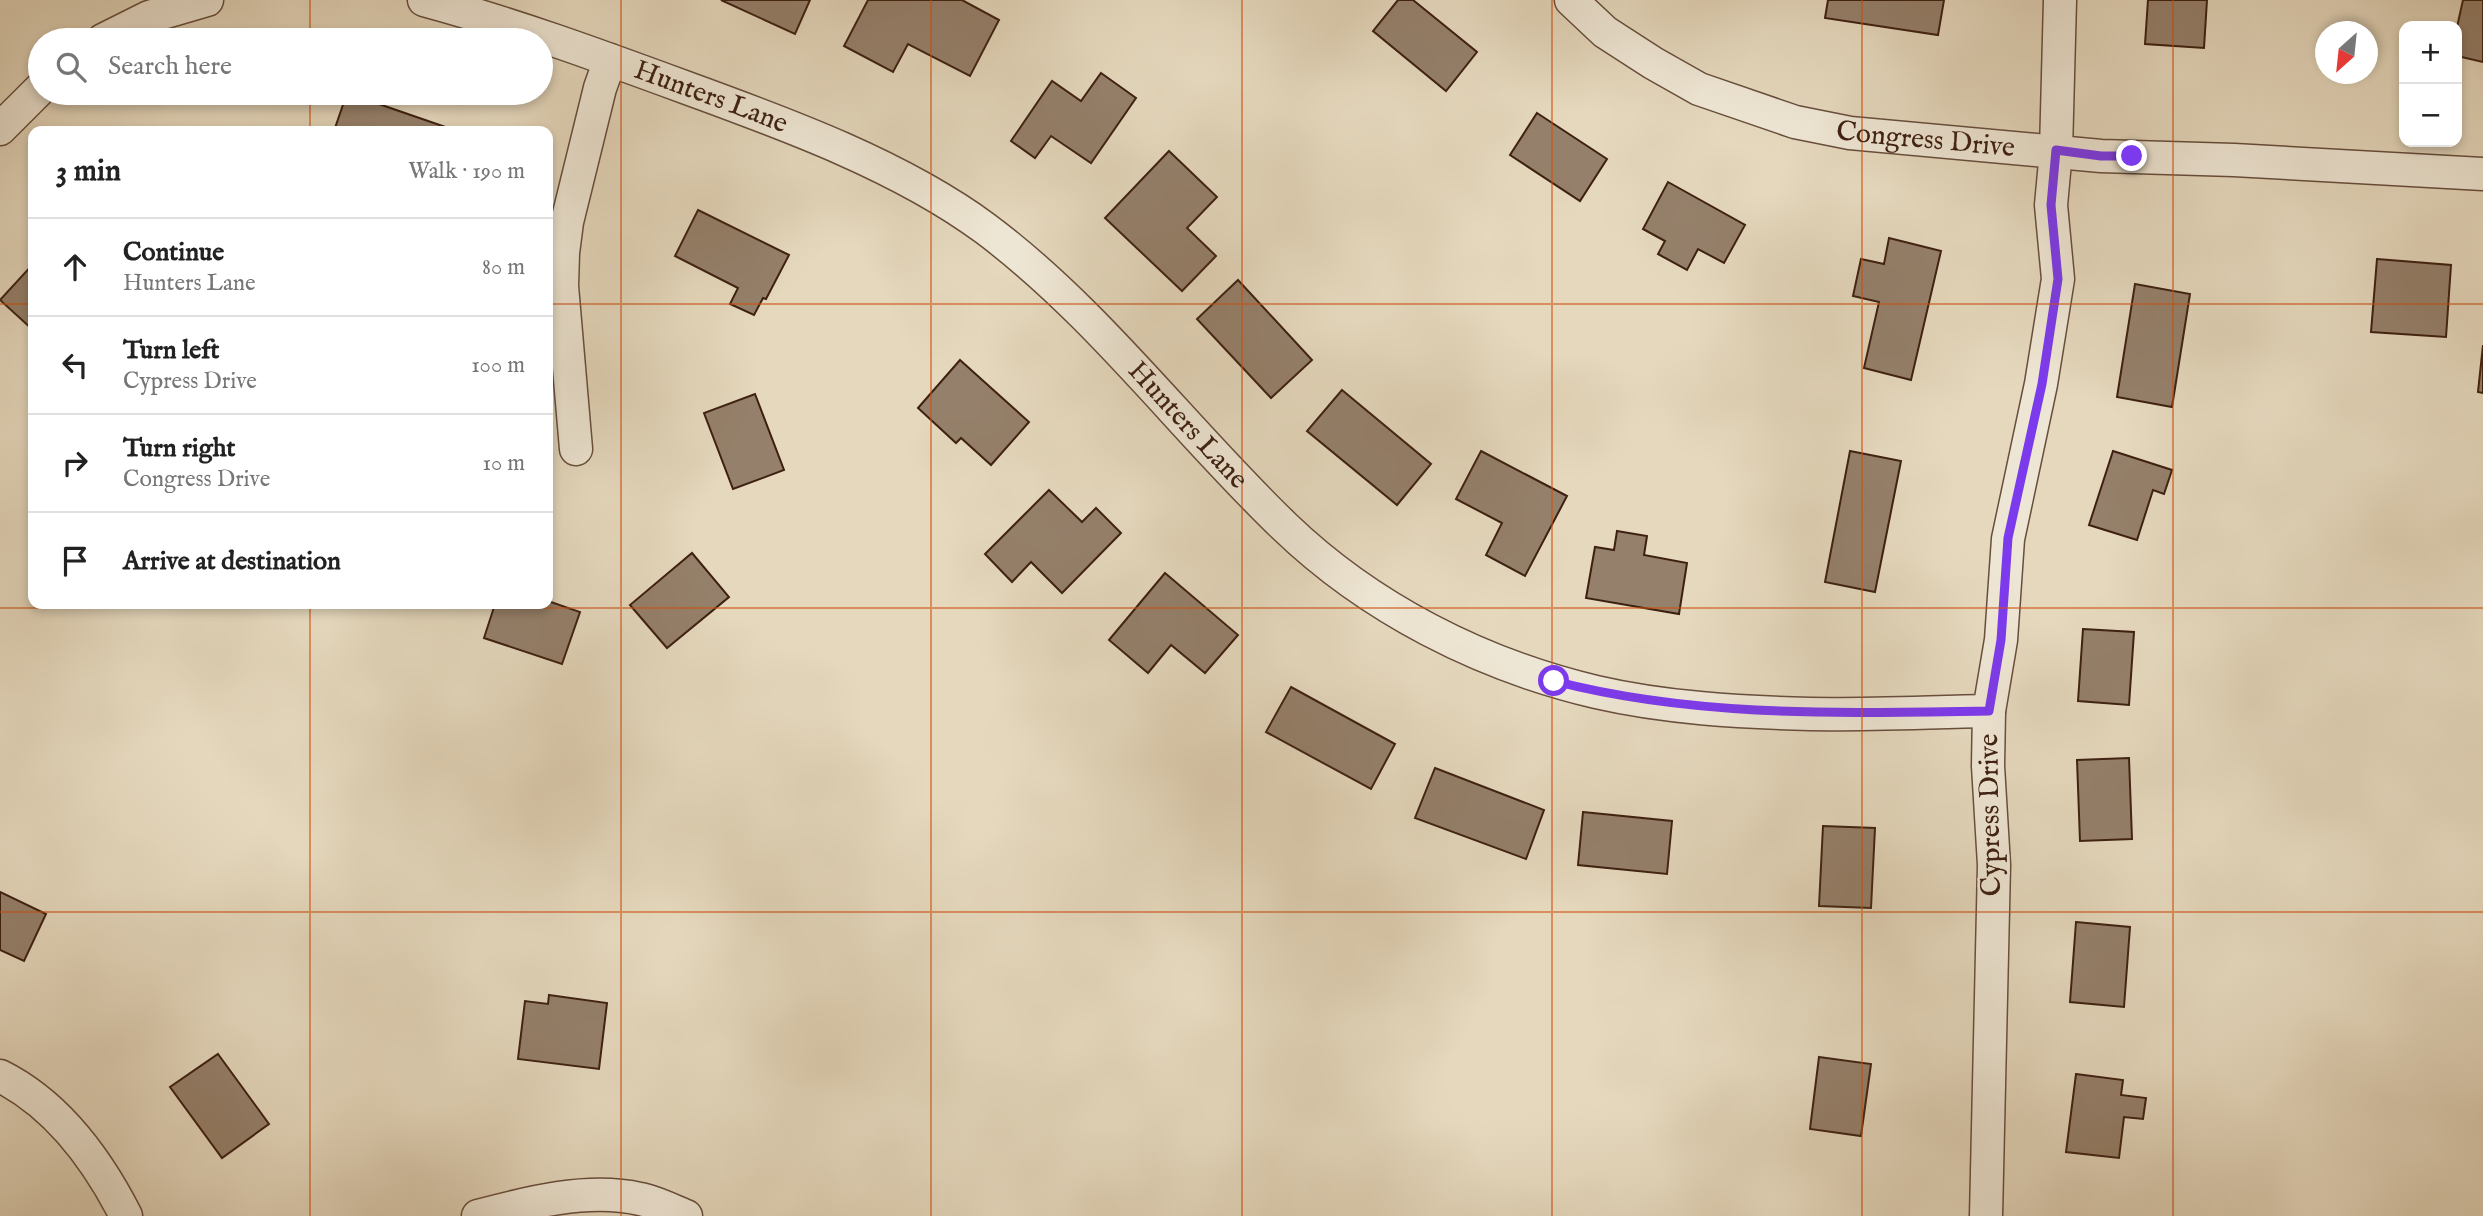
<!DOCTYPE html>
<html lang="en">
<head>
<meta charset="utf-8">
<style>
  :root { --surface:#fff; --page:#f6f6f6; --text:#222; --muted:#767676; --line:#e0e0e0 }
  body { margin:0; font-family:"IM FELL English",serif; background:var(--page); color:var(--text) }
  .controls { position:absolute; right:21px; top:21px; display:grid; overflow:hidden; border-radius:14px; box-shadow:0 4px 10px #0003 }
  .controls button { width:63px; height:63px; display:grid; place-items:center; padding:0; border:0; border-bottom:2px solid var(--line); background:var(--surface); color:var(--text); font:35px sans-serif }
  .compass { position:absolute; left:2315px; top:21px; width:63px; height:63px; border-radius:50%; background:var(--surface); box-shadow:0 4px 10px #0003; rotate:207deg }
  .stop { position:absolute; width:21px; height:21px; margin:-16px; border:5px solid #7c3aed; border-radius:50%; background:#fff }
  .stop.end { background:#7c3aed; border-color:#fff; box-shadow:0 2px 7px #0008 }
  .list { margin:0; padding:0; list-style:none }
  h2 { display:flex; justify-content:space-between; align-items:center; height:91px; margin:0; padding:0 28px; font-size:30px }
  h2 small { font-size:23px; font-weight:400; color:var(--muted) }
  .list li { display:grid; grid-template-columns:46px 1fr auto; gap:21px; align-items:center; box-sizing:border-box; height:98px; padding:0 28px; border-top:2px solid var(--line) }
  .list b { display:block; font-size:26px; white-space:nowrap }
  .list p { margin:0; font-size:23px; white-space:nowrap; color:var(--muted) }
  .list em { font-size:23px; font-style:normal; color:var(--muted) }
  .icon { flex:none; width:38px; height:38px; fill:none; stroke:currentColor; stroke-width:2; stroke-linecap:round; stroke-linejoin:round }
  .map { position:relative; flex:none; width:2483px; height:1216px; overflow:hidden }
  .search { position:absolute; background:var(--surface); box-shadow:0 4px 10px #0003; left:28px; top:28px; width:525px; height:77px; display:flex; align-items:center; gap:18px; box-sizing:border-box; padding:0 24px; border-radius:38px; color:var(--muted); font-size:26px }
  .panel { position:absolute; background:var(--surface); box-shadow:0 4px 10px #0003; left:28px; top:126px; width:525px; height:483px; border-radius:14px }
  .map>svg:first-child { display:block }
</style>
</head>
<body>
<div class="map">
<svg width="2483" height="1216" viewBox="0 0 2483 1216">
  <rect width="100%" height="100%" fill="#e5d8bd"/>
  <filter id="stains"><feTurbulence type="fractalNoise" baseFrequency=".00286" numOctaves="4"/><feColorMatrix values="0 0 0 0 .2 0 0 0 0 .09 0 0 0 0 .02 0 0 0 .5 -.17"/></filter>
  <radialGradient id="worn" r=".72"><stop offset=".6" stop-color="#630" stop-opacity="0"/><stop offset="1" stop-color="#630" stop-opacity=".3"/></radialGradient>
  <g fill="#95806b" stroke="#3e2012" stroke-width="2">
    <polygon points="721,0 810,0 795,34"/>
    <polygon points="868,0 962,0 999,20 970,76 908,44 893,72 844,46"/>
    <polygon points="1398,0 1413,0 1477,52 1446,91 1373,31"/>
    <polygon points="1828,0 1944,0 1938,35 1825,18"/>
    <polygon points="2148,0 2207,0 2204,48 2145,44"/>
    <polygon points="2463,0 2483,0 2483,62 2457,56 2457,27"/>
    <polygon points="1101,73 1136,98 1091,163 1051,136 1035,158 1011,141 1052,81 1081,101"/>
    <polygon points="347,93 457,131 334,131"/>
    <polygon points="1537,113 1607,159 1580,201 1510,155"/>
    <polygon points="1169,151 1217,197 1187,228 1216,256 1182,291 1105,218"/>
    <polygon points="1668,182 1745,225 1724,263 1698,249 1687,270 1658,254 1665,241 1643,229"/>
    <polygon points="698,210 789,255 766,299 763,298 754,315 730,304 738,288 675,256"/>
    <polygon points="1889,238 1941,251 1911,380 1864,368 1879,302 1853,296 1861,259 1884,264"/>
    <polygon points="2377,259 2451,265 2446,337 2371,332"/>
    <polygon points="33,264 33,330 0,300"/>
    <polygon points="1238,280 1312,360 1271,398 1197,319"/>
    <polygon points="2135,284 2190,294 2172,407 2117,397"/>
    <polygon points="2483,345 2483,393 2478,392"/>
    <polygon points="960,360 1029,422 991,465 961,438 956,443 918,408"/>
    <polygon points="1342,390 1431,464 1397,505 1307,431"/>
    <polygon points="755,394 784,470 733,489 704,413"/>
    <polygon points="1481,451 1567,496 1525,576 1486,555 1502,523 1456,499"/>
    <polygon points="1850,451 1901,461 1875,592 1825,582"/>
    <polygon points="2113,451 2172,470 2164,494 2153,490 2137,540 2089,525"/>
    <polygon points="1049,490 1082,522 1096,508 1121,533 1062,593 1031,562 1012,582 985,554"/>
    <polygon points="1617,531 1647,536 1644,555 1687,563 1679,614 1586,598 1595,547 1614,550"/>
    <polygon points="692,553 729,597 667,648 630,605"/>
    <polygon points="1165,573 1238,635 1205,673 1171,645 1148,673 1109,640"/>
    <polygon points="548,601 580,612 562,664 484,638 495,604 548,604"/>
    <polygon points="2083,629 2134,632 2129,705 2078,701"/>
    <polygon points="1291,687 1395,744 1371,789 1266,732"/>
    <polygon points="2129,758 2132,839 2080,841 2077,760"/>
    <polygon points="1435,768 1544,810 1526,859 1415,818"/>
    <polygon points="1583,812 1672,821 1667,874 1578,865"/>
    <polygon points="1823,826 1875,828 1871,908 1819,906"/>
    <polygon points="0,892 46,914 24,961 0,950"/>
    <polygon points="2076,922 2130,927 2124,1007 2070,1002"/>
    <polygon points="549,995 607,1003 599,1069 518,1059 525,1001 548,1004"/>
    <polygon points="218,1054 269,1124 222,1158 170,1087"/>
    <polygon points="1819,1057 1871,1064 1861,1136 1810,1129"/>
    <polygon points="2076,1074 2123,1080 2121,1095 2146,1098 2143,1119 2124,1117 2119,1158 2066,1152"/>
  </g>
  <g fill="none" stroke-linecap="round" stroke-linejoin="round">
    <defs>
      <g id="minor">
        <path id="s1" d="M424,0C513,24 600,56 687,88C786,124 901,166 986,229C1098,313 1183,429 1284,526C1369,608 1481,665 1596,692C1665,708 1739,712 1810,714C1869,715 1929,712 1989,711"/>
        <path id="s2" d="M1571,0L1605,32L1653,63L1699,89L1795,122L1850,133L2101,156L2234,160L2483,174"/>
        <polyline points="103,40 149,17 207,0"/>
        <polyline points="0,129 40,89"/>
        <polyline points="576,449 562,286 563,253 567,222 600,88 610,60"/>
        <path d="M0,1076C58,1105 97,1159 126,1216"/>
        <path d="M478,1216C527,1203 588,1187 640,1199C655,1202 671,1210 686,1216"/>
        <polyline points="1986,1216 1994,865 1988,766 1989,711 2001,640 2008,539 2041,384 2058,279 2051,205 2056,151 2060,0"/>
      </g>
    </defs>
    <use href="#minor" stroke="#684e3d" stroke-width="35"/>
    <use href="#minor" stroke="#eee6d4" stroke-width="32"/>
  </g>
  <g fill="none" stroke-linecap="round" stroke-linejoin="round">
    <path stroke="#7c3aed" stroke-width="9" d="M1554,681C1697,718 1843,713 1989,711L2001,640L2008,538L2042,384L2058,279L2051,205L2056,150L2101,156H2132"/>
  </g>
  <path fill="none" stroke="#ce500d" stroke-width="2" stroke-opacity="0.55" d="M310,0V40M621,0V1216M931,0V1216M1242,0V1216M1552,0V1216M1862,0V1216M2173,0V1216M310,93V131M0,304H33M548,304H2483M310,604V1216M0,608H2483M0,912H2483"/>
  <g text-anchor="middle" dominant-baseline="central" stroke-width="5" stroke-linejoin="round" paint-order="stroke">
    <g font-size="28" fill="#3e2012" stroke="#eee6d4">
      <text stroke="none"><textPath href="#s1" startOffset="303">Hunters Lane</textPath></text>
      <text stroke="none"><textPath href="#s2" startOffset="390">Congress Drive</textPath></text>
      <text stroke="none"><textPath href="#s1" startOffset="891">Hunters Lane</textPath></text>
      <text transform="translate(1991 815) rotate(-91)">Cypress Drive</text>
    </g>
  </g>
  <rect width="100%" height="100%" filter="url(#stains)"/>
  <rect width="100%" height="100%" fill="url(#worn)"/>
</svg>
<div class="controls">
<button>+</button>
<button>−</button>
</div>
<svg class="compass" viewBox="-18 -18 36 36"><path d="M0-13l5 13h-10z" fill="#e53935"/><path d="M0 13l5-13h-10z" fill="#767676"/></svg>
<div class="stop" style="left:1554px;top:681px"></div>
<div class="stop end" style="left:2132px;top:156px"></div>
<div class="search"><svg class="icon" aria-label="search" viewBox="0 0 24 24"><circle cx="10" cy="10" r="6"/><path d="M15 15l6 6"/></svg>Search here</div>
<section class="panel">
<h2>3 min<small>Walk · 190 m</small></h2>
<ul class="list">
<li><svg class="icon" aria-label="ahead" viewBox="0 0 24 24"><path d="M12 20V5M6 11l6-6 6 6"/></svg><div><b>Continue</b><p>Hunters Lane</p></div><em>80 m</em></li>
<li><svg class="icon" aria-label="left" viewBox="0 0 24 24"><path d="M17 20v-9H6M10 6l-5 5 5 5"/></svg><div><b>Turn left</b><p>Cypress Drive</p></div><em>100 m</em></li>
<li><svg class="icon" aria-label="right" viewBox="0 0 24 24"><path d="M7 20v-9h11M14 6l5 5-5 5"/></svg><div><b>Turn right</b><p>Congress Drive</p></div><em>10 m</em></li>
<li><svg class="icon" aria-label="arrive" viewBox="0 0 24 24"><path d="M6 21V4h12l-3 4 3 4H6"/></svg><div><b>Arrive at destination</b></div></li>
</ul>
</section>
</div>
</body>
</html>
